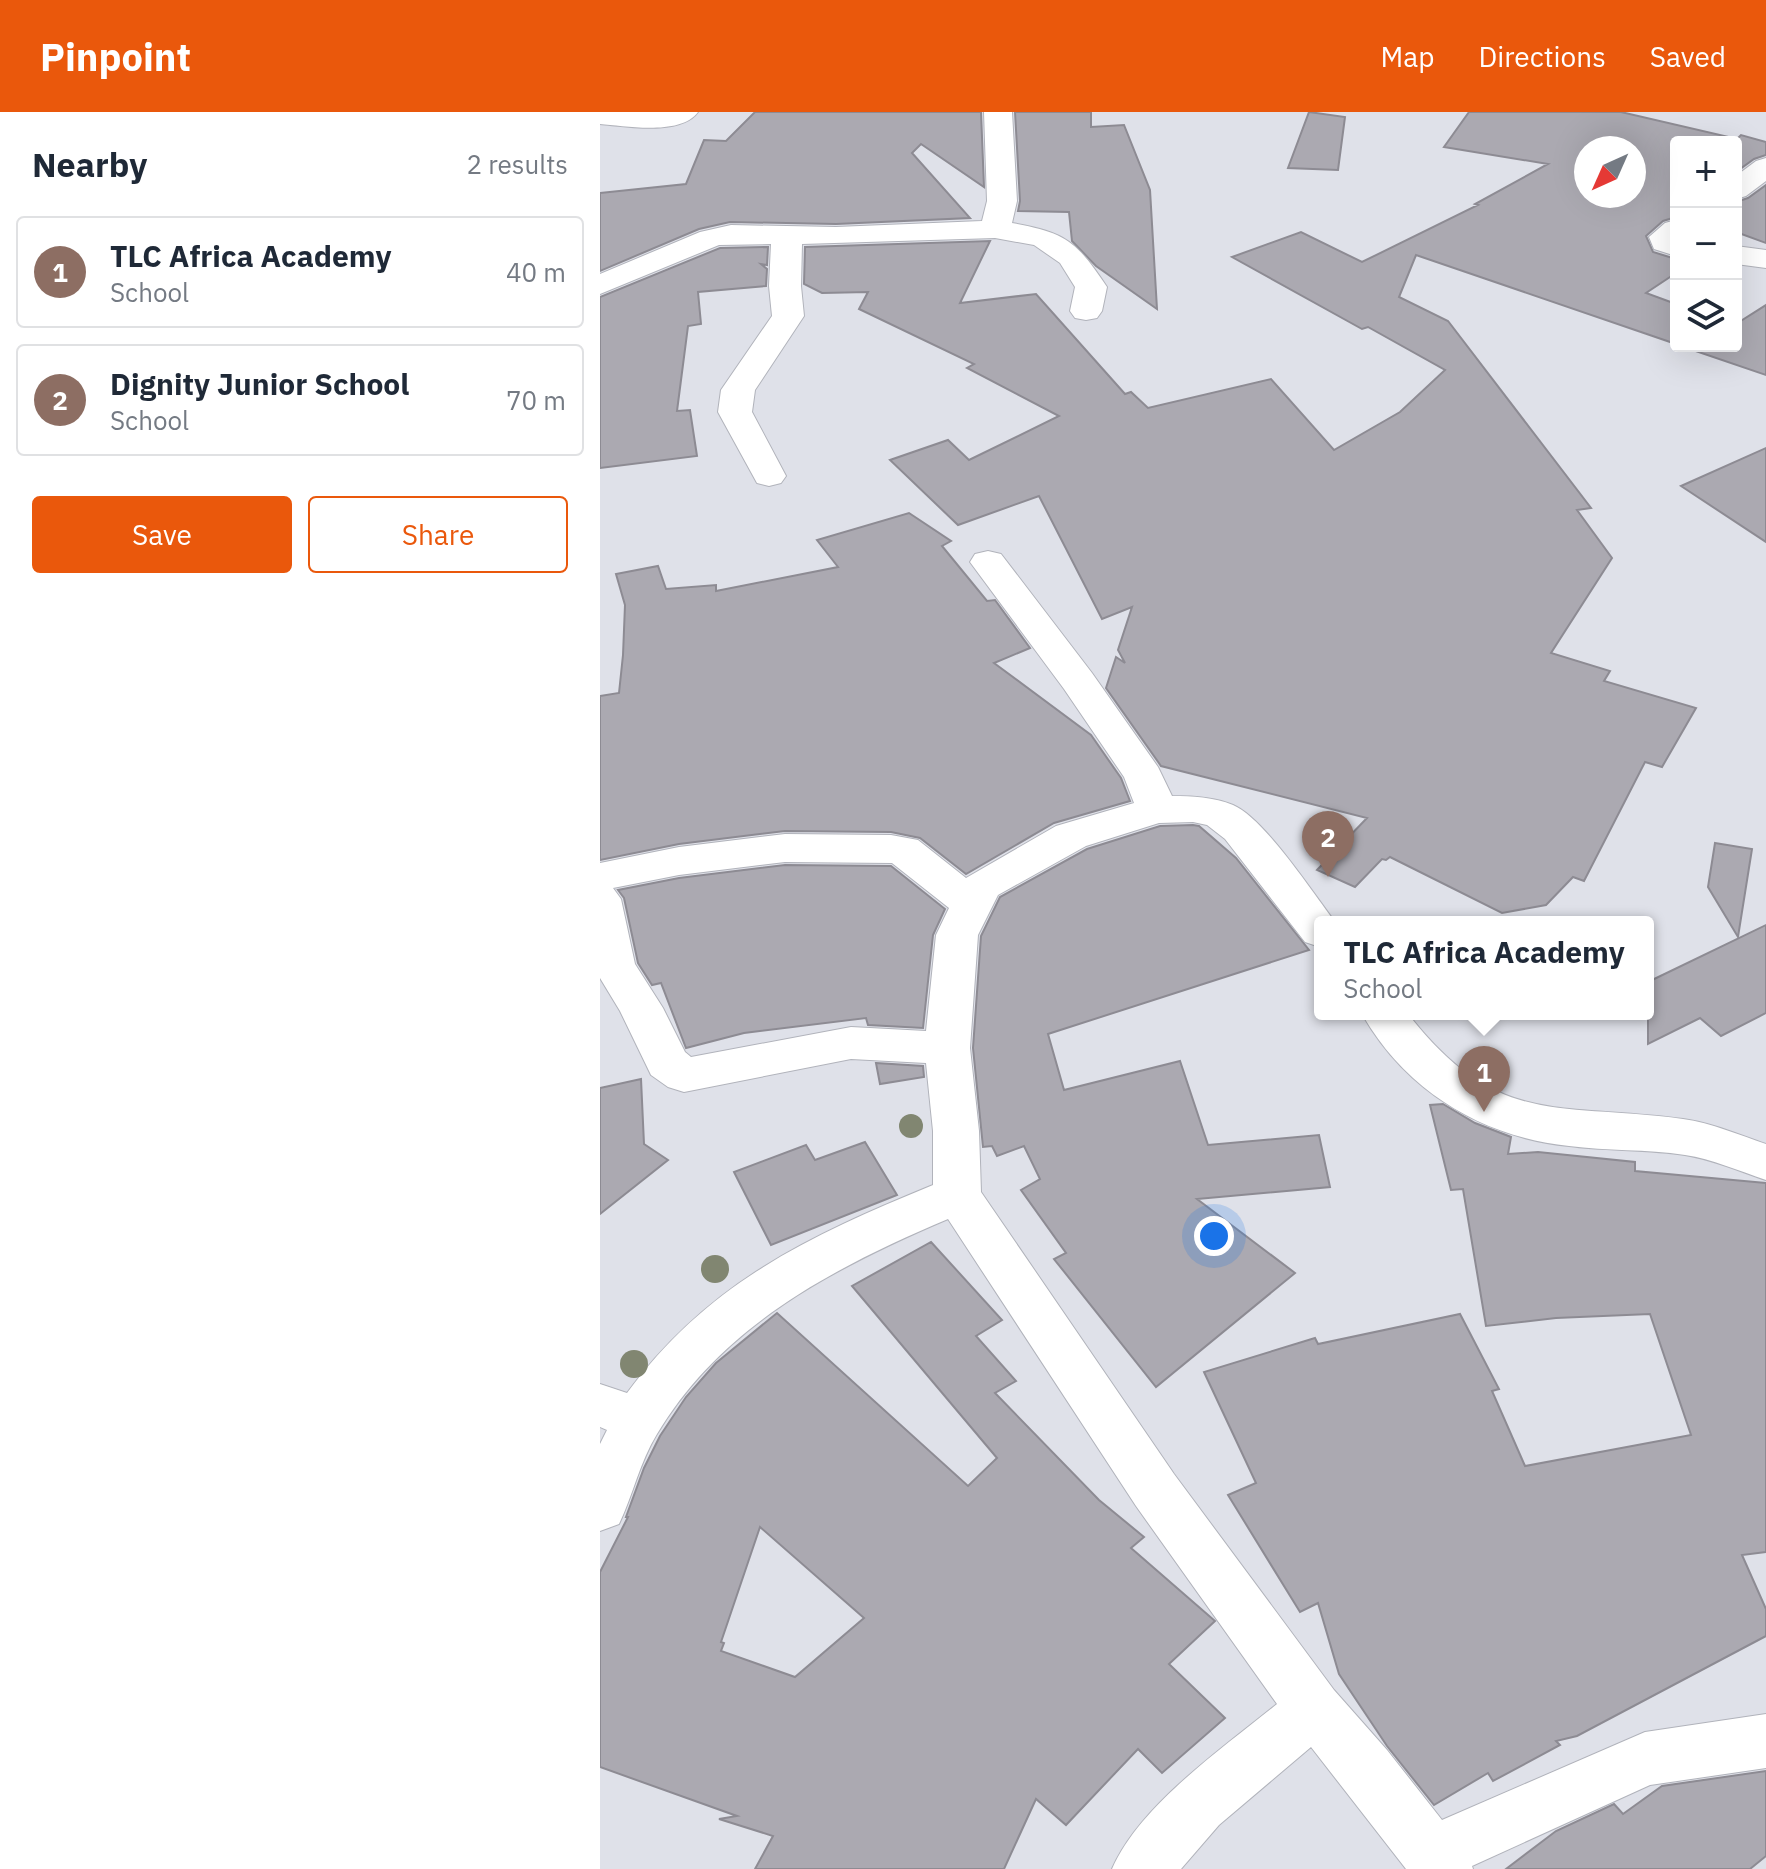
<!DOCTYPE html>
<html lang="en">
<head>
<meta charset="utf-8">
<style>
  :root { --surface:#fff; --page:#f2f2f3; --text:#1f2937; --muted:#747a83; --line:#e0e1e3; --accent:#ea580c }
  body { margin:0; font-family:"IBM Plex Sans",sans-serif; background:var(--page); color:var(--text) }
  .controls { position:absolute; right:24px; top:24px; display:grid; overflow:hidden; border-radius:8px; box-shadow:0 8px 32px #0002 }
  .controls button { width:72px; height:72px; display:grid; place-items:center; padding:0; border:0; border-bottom:2px solid var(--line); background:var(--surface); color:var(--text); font:40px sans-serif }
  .compass { position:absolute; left:974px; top:24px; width:72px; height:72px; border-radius:50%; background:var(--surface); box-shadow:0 8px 32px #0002; rotate:225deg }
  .you { position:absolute; left:614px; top:1124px; width:28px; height:28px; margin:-20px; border:6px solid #fff; border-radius:50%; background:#1a73e8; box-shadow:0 0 0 12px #1a73e833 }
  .badge { display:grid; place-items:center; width:52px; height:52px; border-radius:50%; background:var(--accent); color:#fff; font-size:26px; font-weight:700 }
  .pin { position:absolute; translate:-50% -66px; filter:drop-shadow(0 2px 4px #0008) }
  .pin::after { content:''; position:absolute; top:42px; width:28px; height:24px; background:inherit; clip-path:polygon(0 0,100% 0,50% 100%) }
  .popup { position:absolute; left:714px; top:804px; width:340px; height:104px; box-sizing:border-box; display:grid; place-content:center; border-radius:8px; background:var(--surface); filter:drop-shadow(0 2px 6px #0005); font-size:26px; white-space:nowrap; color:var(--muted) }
  .popup b { font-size:30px; color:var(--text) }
  .popup::after { content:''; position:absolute; left:50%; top:100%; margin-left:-16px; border:16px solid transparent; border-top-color:var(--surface) }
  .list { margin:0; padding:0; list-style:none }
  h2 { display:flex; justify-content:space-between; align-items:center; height:104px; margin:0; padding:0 32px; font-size:34px }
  h2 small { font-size:26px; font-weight:400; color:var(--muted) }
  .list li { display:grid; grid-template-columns:52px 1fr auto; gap:24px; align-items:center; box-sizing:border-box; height:112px; margin:0 16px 16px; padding:0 16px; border:2px solid var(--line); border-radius:8px }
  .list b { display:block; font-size:30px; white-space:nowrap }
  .list p { margin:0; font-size:26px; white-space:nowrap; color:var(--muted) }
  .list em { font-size:26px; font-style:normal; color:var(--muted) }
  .actions { display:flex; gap:16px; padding:24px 32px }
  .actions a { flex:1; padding:18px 0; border:2px solid var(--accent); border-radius:8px; text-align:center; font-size:28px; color:var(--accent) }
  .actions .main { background:var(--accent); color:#fff }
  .icon { flex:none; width:44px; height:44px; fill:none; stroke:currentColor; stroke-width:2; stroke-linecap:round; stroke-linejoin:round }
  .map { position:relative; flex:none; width:1166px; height:1757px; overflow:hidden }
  header { display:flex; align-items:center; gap:48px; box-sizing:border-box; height:112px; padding:0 40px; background:var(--accent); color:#fff }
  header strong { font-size:38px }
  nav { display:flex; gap:44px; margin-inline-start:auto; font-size:28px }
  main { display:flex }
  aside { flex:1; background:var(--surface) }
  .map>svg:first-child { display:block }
</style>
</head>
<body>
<header>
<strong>Pinpoint</strong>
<nav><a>Map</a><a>Directions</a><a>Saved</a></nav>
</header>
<main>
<aside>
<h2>Nearby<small>2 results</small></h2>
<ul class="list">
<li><span class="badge" style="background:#8d6e63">1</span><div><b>TLC Africa Academy</b><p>School</p></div><em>40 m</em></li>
<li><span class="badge" style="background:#8d6e63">2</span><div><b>Dignity Junior School</b><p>School</p></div><em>70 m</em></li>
</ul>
<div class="actions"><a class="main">Save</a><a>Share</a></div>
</aside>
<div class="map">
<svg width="1166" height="1757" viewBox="0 0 1166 1757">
  <rect width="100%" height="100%" fill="#dfe1e9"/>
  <g fill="#aba9b1" stroke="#8d8b93" stroke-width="2" fill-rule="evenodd">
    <polygon points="155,0 381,0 384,75 321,32 312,41 370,106 236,112 130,110 99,117 0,159 0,81 86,72 104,28 126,29"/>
    <polygon points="415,0 491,0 491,15 524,13 550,78 557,197 496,154 472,129 469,100 418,99 420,89"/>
    <polygon points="709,0 745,5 738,58 688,56"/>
    <path d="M869,0H1021L1137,27L1141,23L1166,30V43L1154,47L1136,60V30H1076V105L1063,109L1046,124L1053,140L1076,147V161L1046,181L1076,192V232L816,143L799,185L848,209L991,396L977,398L1012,446L951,541L1010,559L1004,569L1096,596L1062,655L1045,650L984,769L973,765L946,793L902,801L790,745L786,748L782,747L755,775L717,758L767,706L561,654L506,576L516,545L525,551L518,538L532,495L502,507L439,384L358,413L290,348L348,328L369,348L459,304L367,256L374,252L259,197L268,180L222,181L204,172L205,135L390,129L360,191L436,182L525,282L531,280L548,296L671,267L734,338L800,300L845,258L768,215L762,217L632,145L701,120L762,150L878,93L875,92L948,52L844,35ZM986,36H1034V84H986Z"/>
    <polygon points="1166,73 1166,131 1136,120 1136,90 1148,86"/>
    <polygon points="168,135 167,153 161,152 167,157 166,174 98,180 101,212 88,214 77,299 90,298 97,344 0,356 0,185 120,136"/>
    <polygon points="1166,193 1166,263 1081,234 1136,234 1136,212"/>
    <polygon points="1166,336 1166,430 1081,374"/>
    <polygon points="309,401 351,429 342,434 387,489 395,488 430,536 394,551 491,623 521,666 530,689 454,711 366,762 320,726 291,720 185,719 79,732 0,748 0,584 19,581 23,543 25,493 16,462 58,454 66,477 116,473 116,479 238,455 217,428"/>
    <polygon points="593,713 599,714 636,746 709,838 448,922 464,978 580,949 608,1033 719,1023 730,1075 597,1087 695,1161 556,1275 454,1147 466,1141 421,1078 440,1067 424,1034 397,1044 392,1034 383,1035 373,936 381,824 400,785 487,737 560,714"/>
    <polygon points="1115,731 1152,737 1138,825 1108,775"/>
    <polygon points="185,753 291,754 345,797 333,823 323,916 268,913 266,906 144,921 86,936 61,871 52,873 38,851 24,786 18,778 79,766"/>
    <polygon points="1166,813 1166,901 1121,924 1100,906 1048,932 1048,870"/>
    <polygon points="276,951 323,954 324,965 280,972"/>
    <polygon points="41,967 44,1032 68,1048 0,1102 0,976"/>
    <polygon points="843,992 875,1011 911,1025 908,1042 938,1040 1035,1050 1035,1059 1166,1071 1166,1440 1142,1443 1166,1497 1166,1524 977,1624 956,1629 960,1633 893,1669 888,1661 834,1693 787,1634 739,1562 718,1491 700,1500 628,1383 656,1371 604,1260 715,1226 718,1232 860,1202 899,1277 892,1279 925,1354 1091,1323 1050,1202 956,1206 886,1214 863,1077 851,1078 830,993"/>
    <polygon points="265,1030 297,1083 171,1133 134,1060 206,1033 215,1048"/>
    <path d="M331,1130L402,1208L376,1224L416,1269L395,1281L499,1388L544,1425L531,1436L615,1509L569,1552L625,1606L562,1661L538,1637L466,1713L436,1687L404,1757H155L173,1724L119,1707L137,1704L0,1655V1460L28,1405H26L44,1356L60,1324L86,1285L116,1251L177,1201L368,1374L397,1346L252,1174ZM160,1415L264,1506L195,1565L121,1539L124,1531L121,1530Z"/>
    <polygon points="1166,1659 1166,1744 1150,1757 906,1757 956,1719 1014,1692 1023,1702 1062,1674"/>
  </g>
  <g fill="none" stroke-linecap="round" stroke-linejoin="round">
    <defs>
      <g id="street">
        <path d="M0,0H98C81,24 25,14 0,12Z"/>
        <path d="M384,0H412L417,89L412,111C467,121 476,129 507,175L502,199L497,206L486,208L475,206L470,199L475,175L460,151L434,133L395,126L202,132L201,174L204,204L155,278L152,300L186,364L181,371L169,374L157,371L118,300L121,278L172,204L169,174L171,132L119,133L0,182V162L100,120L131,113L236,115L382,109L387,89Z"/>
        <polygon points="1166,46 1166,69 1146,84 1136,87 1136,64 1156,49"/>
        <polygon points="1076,108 1076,144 1054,137 1049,125 1065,111"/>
        <polygon points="1136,134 1166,138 1166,156 1136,152"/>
        <path d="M388,439L401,442L492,561L558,655L572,684C592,684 614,685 633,693C664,706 713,781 735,810H720V835L705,830L625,727L607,713L593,710L559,711L486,734L398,783L378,823L370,936L379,1019L381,1080L574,1362L734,1578L787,1638L842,1708L1045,1620L1166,1602V1656L1050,1673L872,1754L873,1757H806L711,1635L619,1713L581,1757H512C540,1693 623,1636 677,1592L536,1394L348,1107C235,1155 122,1213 57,1322C40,1349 33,1383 19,1412L0,1419V1332L7,1318L0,1315V1272L27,1281C109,1170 209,1124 333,1073V1019L326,951L251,947L84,980L68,975L51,963L20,899L0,866V751L79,735L185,722L291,723L318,728L366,766L456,714L534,691L524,665L464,577L370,450L375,442ZM185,750L292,751L349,796L336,823L326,919L251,915L91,945L85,940L63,896L35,852L21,787L13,776L79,763Z"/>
        <path d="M762,902H808C898,1017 958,990 1083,1007C1112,1011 1139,1023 1166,1032V1068C1139,1059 1112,1047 1085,1043C1046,1037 1007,1039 969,1034C882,1025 806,979 762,902Z"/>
      </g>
    </defs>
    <use href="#street" stroke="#b1b3bb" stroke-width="2"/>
    <use href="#street" fill="#fff" fill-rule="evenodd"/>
  </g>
  <g fill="#818671">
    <circle cx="311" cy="1014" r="12"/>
    <circle cx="115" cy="1157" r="14"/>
    <circle cx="34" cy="1252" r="14"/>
  </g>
</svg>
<div class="controls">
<button>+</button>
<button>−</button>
<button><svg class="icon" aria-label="layers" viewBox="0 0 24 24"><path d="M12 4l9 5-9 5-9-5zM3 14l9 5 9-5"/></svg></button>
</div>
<svg class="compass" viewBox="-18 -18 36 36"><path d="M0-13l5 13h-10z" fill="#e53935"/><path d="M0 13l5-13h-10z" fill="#747a83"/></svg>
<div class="you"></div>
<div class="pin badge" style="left:884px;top:1000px;background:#8d6e63">1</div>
<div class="popup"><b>TLC Africa Academy</b>School</div>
<div class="pin badge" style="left:728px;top:765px;background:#8d6e63">2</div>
</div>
</main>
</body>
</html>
